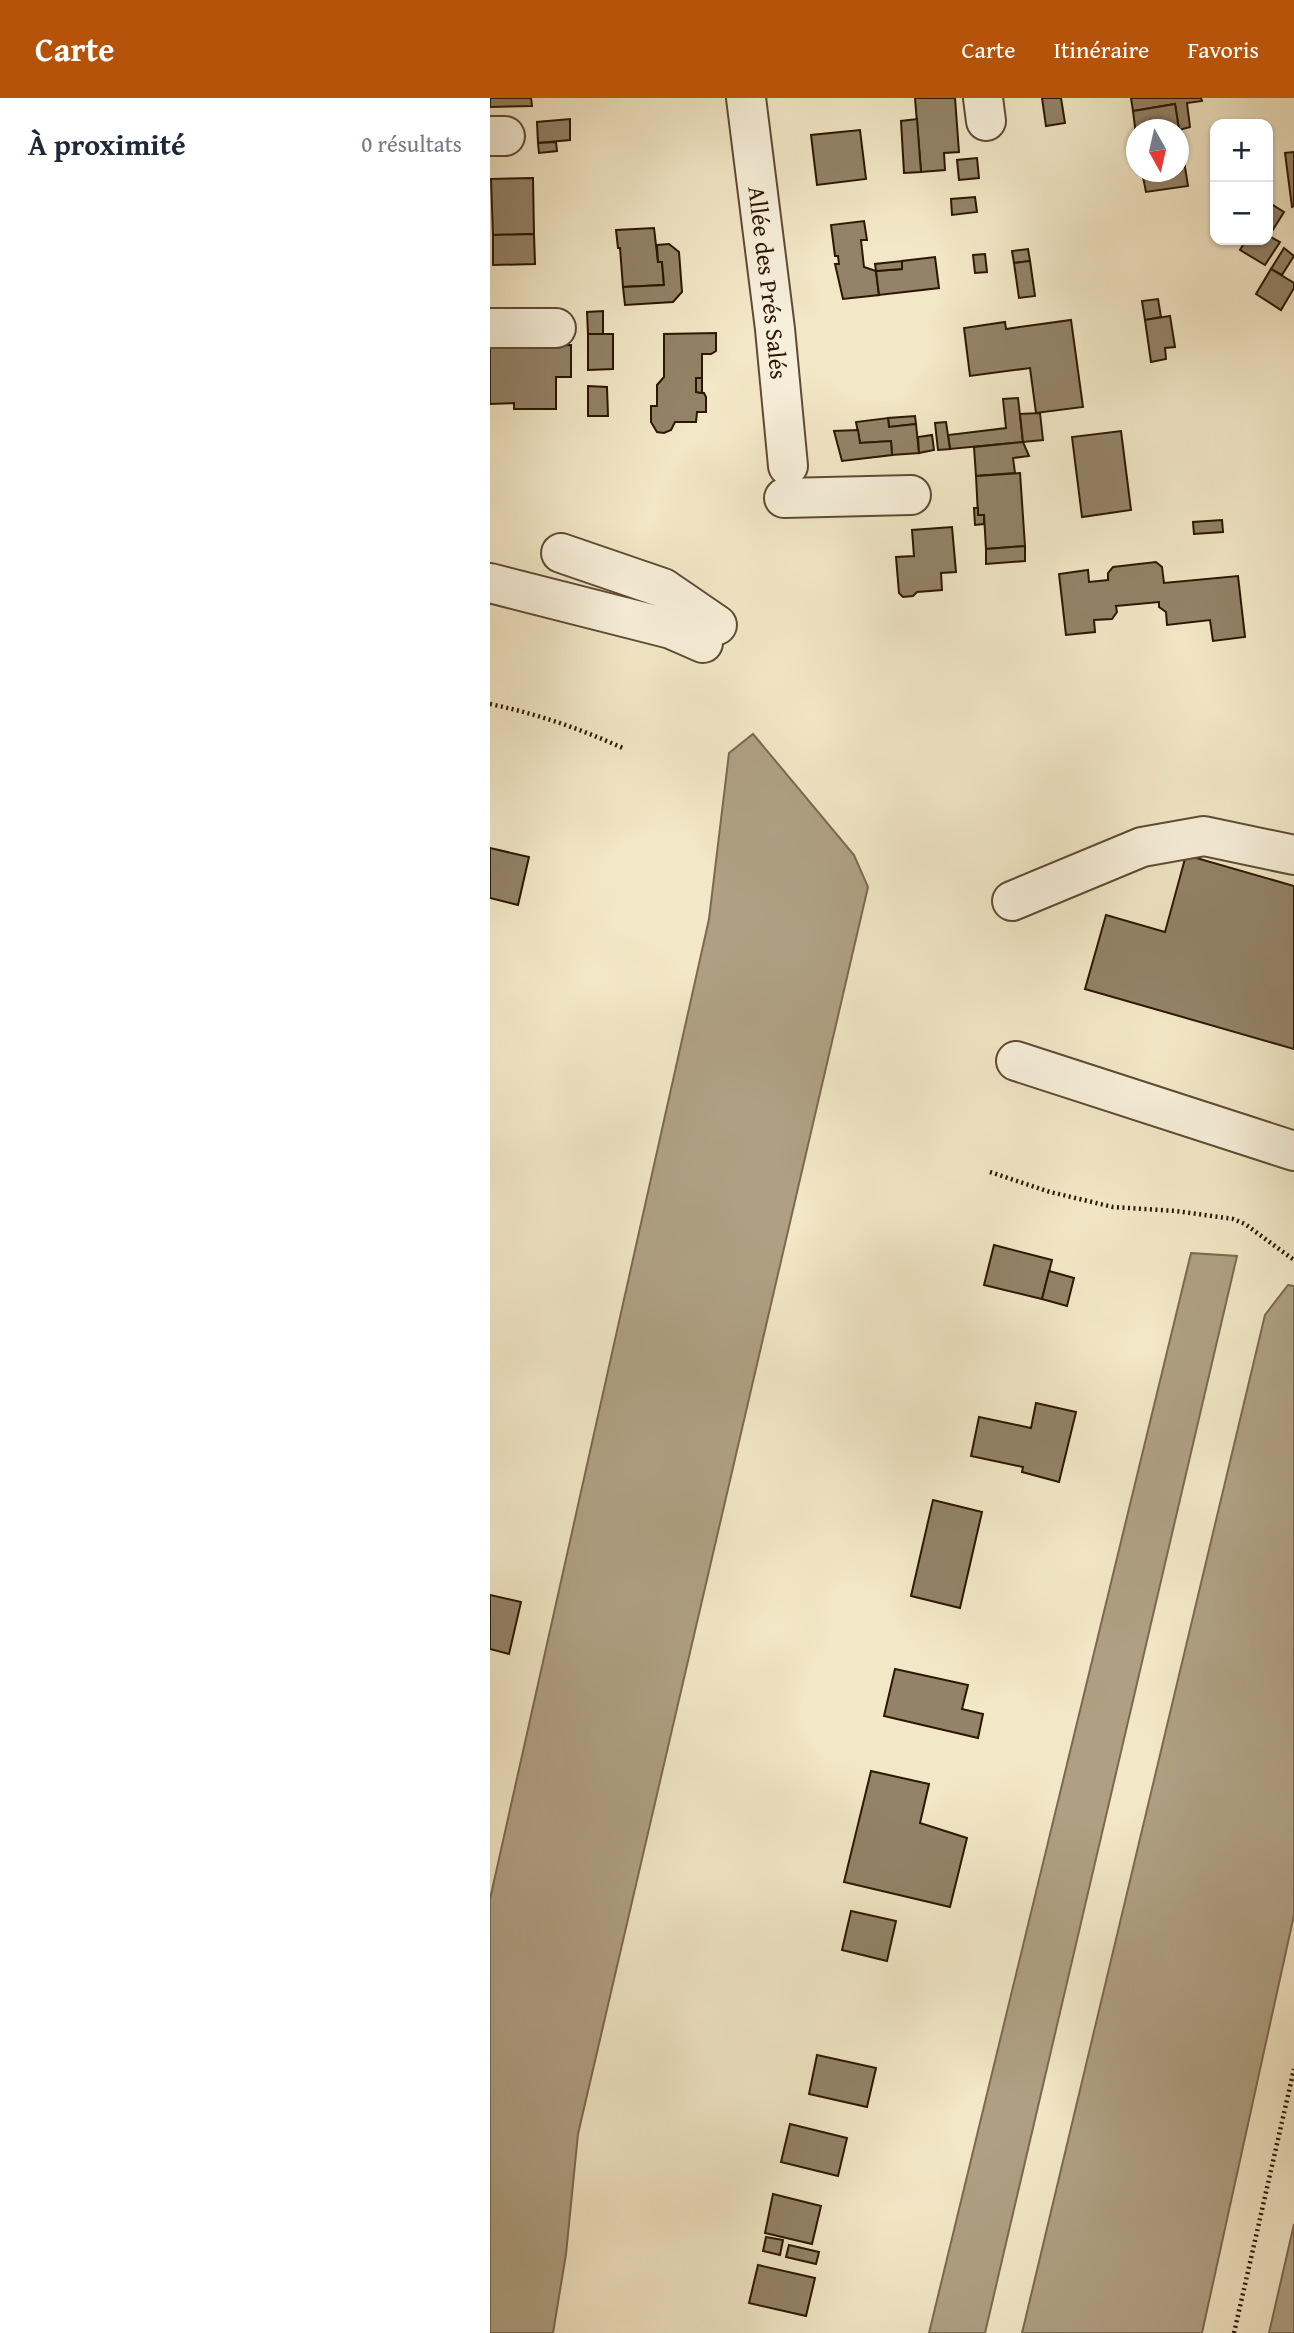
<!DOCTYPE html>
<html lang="fr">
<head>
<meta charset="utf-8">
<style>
  :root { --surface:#fff; --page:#f6f6f7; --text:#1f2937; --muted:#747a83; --line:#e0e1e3; --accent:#b45309 }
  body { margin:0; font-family:"Gentium Book Plus",serif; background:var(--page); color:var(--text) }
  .controls { position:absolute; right:21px; top:21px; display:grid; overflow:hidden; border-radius:14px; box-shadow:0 2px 5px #0004 }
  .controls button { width:63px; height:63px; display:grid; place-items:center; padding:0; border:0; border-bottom:2px solid var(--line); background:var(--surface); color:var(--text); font:35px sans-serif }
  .compass { position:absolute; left:636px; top:21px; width:63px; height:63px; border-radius:50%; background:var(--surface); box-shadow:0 2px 5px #0004; rotate:172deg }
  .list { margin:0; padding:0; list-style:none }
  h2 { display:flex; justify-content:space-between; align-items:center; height:91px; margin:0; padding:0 28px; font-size:30px }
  h2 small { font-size:23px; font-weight:400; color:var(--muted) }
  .map { position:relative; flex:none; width:804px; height:2235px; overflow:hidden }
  header { display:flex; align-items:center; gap:42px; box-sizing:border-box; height:98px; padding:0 35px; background:var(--accent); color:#fff }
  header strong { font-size:33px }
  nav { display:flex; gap:38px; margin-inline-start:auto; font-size:24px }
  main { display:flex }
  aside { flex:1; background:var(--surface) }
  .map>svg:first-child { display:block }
</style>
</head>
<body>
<header>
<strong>Carte</strong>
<nav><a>Carte</a><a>Itinéraire</a><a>Favoris</a></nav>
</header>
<main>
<aside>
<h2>À proximité<small>0 résultats</small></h2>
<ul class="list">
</ul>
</aside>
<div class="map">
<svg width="804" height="2235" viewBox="0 0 804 2235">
  <rect width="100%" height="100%" fill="#f2e7c6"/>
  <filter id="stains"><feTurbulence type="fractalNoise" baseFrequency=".00286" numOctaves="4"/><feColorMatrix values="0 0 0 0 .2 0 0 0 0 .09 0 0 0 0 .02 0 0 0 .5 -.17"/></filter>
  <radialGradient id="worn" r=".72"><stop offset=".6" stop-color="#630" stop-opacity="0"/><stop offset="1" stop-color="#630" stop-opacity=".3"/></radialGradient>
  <g fill="#afa083" stroke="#7b694f" stroke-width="2">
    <polygon points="263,636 364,757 378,789 88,2036 76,2156 63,2235 0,2235 0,1801 219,821 239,655"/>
    <polygon points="701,1155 747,1158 495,2235 439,2235"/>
    <polygon points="798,1187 804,1188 804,1817 712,2235 532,2235 775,1217"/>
    <polygon points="804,2126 804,2235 779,2235"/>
  </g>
  <g fill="#938368" stroke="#2c1702" stroke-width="2">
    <polygon points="0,0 41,0 42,8 0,9"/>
    <polygon points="425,0 465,0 469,54 454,55 455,72 431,74"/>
    <polygon points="552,0 571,0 575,25 556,28"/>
    <polygon points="641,0 711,0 712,3 697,5 700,29 689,32 685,6 643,13"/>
    <polygon points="685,6 698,88 656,94 652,74 688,74 688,32 646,32 646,37 643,13"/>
    <polygon points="80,21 80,42 48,45 47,24"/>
    <polygon points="427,21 431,74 414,75 411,23"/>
    <polygon points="370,32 376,81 327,87 321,37"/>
    <polygon points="66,44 67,53 49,55 48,45"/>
    <polygon points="804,54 804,108 802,109 795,55"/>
    <polygon points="487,60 489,80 469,82 467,62"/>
    <polygon points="43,80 44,136 3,137 1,81"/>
    <polygon points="485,99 487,114 462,117 461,101"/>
    <polygon points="778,104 794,114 779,138 790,144 775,167 750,152 756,142 778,142"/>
    <polygon points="374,123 377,142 371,142 374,169 386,173 389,197 353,201 345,166 349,166 348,158 345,158 341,127"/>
    <polygon points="164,130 168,164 172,164 174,187 133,189 130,150 128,150 126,132"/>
    <polygon points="44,136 45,166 3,167 3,137"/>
    <polygon points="179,146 189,154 192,194 183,204 135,207 133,189 174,187 172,164 168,164 167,147"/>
    <polygon points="794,150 804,158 792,177 781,171"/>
    <polygon points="538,151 540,163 524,165 522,153"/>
    <polygon points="495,156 497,174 485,175 483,157"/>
    <polygon points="445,159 449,190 389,197 386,173 412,171 412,163"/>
    <polygon points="412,163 412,171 386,173 385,166"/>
    <polygon points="540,163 545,198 529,200 524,165"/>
    <polygon points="781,171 804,185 804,190 791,212 766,196"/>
    <polygon points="668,201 671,219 655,222 652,203"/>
    <polygon points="113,213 113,236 98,236 97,214"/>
    <polygon points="680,218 685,249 675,250 676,261 661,264 655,222"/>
    <polygon points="581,222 593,309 546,315 540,270 480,278 474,230 515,224 516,231"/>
    <polygon points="226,235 226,253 221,256 212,256 212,280 206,280 206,294 214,295 216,299 216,314 207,314 206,324 185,324 181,332 174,335 167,334 161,324 161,308 167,308 167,287 174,279 174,236"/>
    <polygon points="98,236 123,236 123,271 98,272"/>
    <polygon points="81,247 81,279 66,279 66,311 24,311 24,305 0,306 0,248"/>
    <polygon points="206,280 212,280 212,295 206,294"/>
    <polygon points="98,288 117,289 118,318 98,318"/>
    <polygon points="528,300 533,344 460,351 458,337 516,330 513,301"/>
    <polygon points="550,315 553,342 533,344 530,316"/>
    <polygon points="425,318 426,326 399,329 398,320"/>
    <polygon points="398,320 399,329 426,326 429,355 402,357 401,343 370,345 366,324"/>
    <polygon points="456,324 460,351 448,352 445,325"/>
    <polygon points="368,332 370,345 401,343 402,357 352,363 344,333"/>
    <polygon points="631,333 641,412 592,419 582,339"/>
    <polygon points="442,337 444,352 429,355 428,339"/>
    <polygon points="533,344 539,358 523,360 525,375 486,378 484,349"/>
    <polygon points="530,375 535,448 496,451 494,417 488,417 486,378"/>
    <polygon points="484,410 488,410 488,417 494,417 494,426 485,427"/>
    <polygon points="732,422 733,434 704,436 703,424"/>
    <polygon points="462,429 466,474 451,475 452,492 427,494 423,498 413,499 409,495 406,459 424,458 422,432"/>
    <polygon points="535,448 535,463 496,466 496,451"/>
    <polygon points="666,464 672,469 674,485 748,478 755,539 723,543 720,522 677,527 676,514 669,509 669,504 626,508 627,514 622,521 604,522 605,534 576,537 569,476 598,472 599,484 618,482 618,475 623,469"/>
    <polygon points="0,750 39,759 28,807 0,800"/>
    <polygon points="696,757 804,788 804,951 595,891 616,817 675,834"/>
    <polygon points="504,1147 562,1162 552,1201 494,1187"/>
    <polygon points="559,1173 584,1180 577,1208 552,1201"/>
    <polygon points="546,1305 586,1314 569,1384 532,1374 533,1369 481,1358 489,1319 541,1330"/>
    <polygon points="443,1402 492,1414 470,1510 421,1498"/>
    <polygon points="0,1497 31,1504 19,1556 0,1551"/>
    <polygon points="405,1571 478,1587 472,1611 493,1616 488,1640 394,1618"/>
    <polygon points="381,1673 439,1686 430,1725 477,1740 460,1809 354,1784"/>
    <polygon points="361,1813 406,1823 397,1863 352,1852"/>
    <polygon points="327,1957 386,1970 377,2009 319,1996"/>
    <polygon points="300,2026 357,2040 348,2078 291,2064"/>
    <polygon points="283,2096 331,2108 322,2146 275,2135"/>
    <polygon points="276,2139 293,2142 290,2157 273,2153"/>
    <polygon points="299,2147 329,2154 326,2166 296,2159"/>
    <polygon points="268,2167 325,2180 316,2218 259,2205"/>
  </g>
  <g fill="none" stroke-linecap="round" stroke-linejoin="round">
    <defs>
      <g id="minor">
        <path id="s1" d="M256,0L285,231L298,368"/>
        <polyline points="493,0 496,23"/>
        <polyline points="0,38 15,38"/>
        <polyline points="0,230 66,230"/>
        <polyline points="294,400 421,397"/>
        <polyline points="71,455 173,490 227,527"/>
        <polyline points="0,485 181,531 213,545"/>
        <polyline points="522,803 652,749 714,738 804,757"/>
        <polyline points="526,963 804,1053"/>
      </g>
    </defs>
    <use href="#minor" stroke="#5e4b33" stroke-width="42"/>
    <g stroke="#2c1702" stroke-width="4.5" stroke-dasharray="2 3.5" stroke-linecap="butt">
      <path d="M0,606C48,616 91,631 135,651"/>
      <polyline points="500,1074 560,1094 623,1109 686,1113 743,1121 755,1126 804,1162"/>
      <polyline points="744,2235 804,1971"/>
    </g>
    <use href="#minor" stroke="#f7efda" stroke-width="38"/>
  </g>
  <g text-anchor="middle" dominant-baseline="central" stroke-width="5" stroke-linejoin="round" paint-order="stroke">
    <g font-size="24" fill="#2c1702" stroke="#f7efda">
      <text stroke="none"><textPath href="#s1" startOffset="186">Allée des Prés Salés</textPath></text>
    </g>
  </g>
  <rect width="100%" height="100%" filter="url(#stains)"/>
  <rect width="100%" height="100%" fill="url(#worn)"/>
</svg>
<div class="controls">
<button>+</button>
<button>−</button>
</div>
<svg class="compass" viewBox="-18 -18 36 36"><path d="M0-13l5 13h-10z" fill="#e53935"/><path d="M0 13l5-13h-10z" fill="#747a83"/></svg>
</div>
</main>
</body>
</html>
